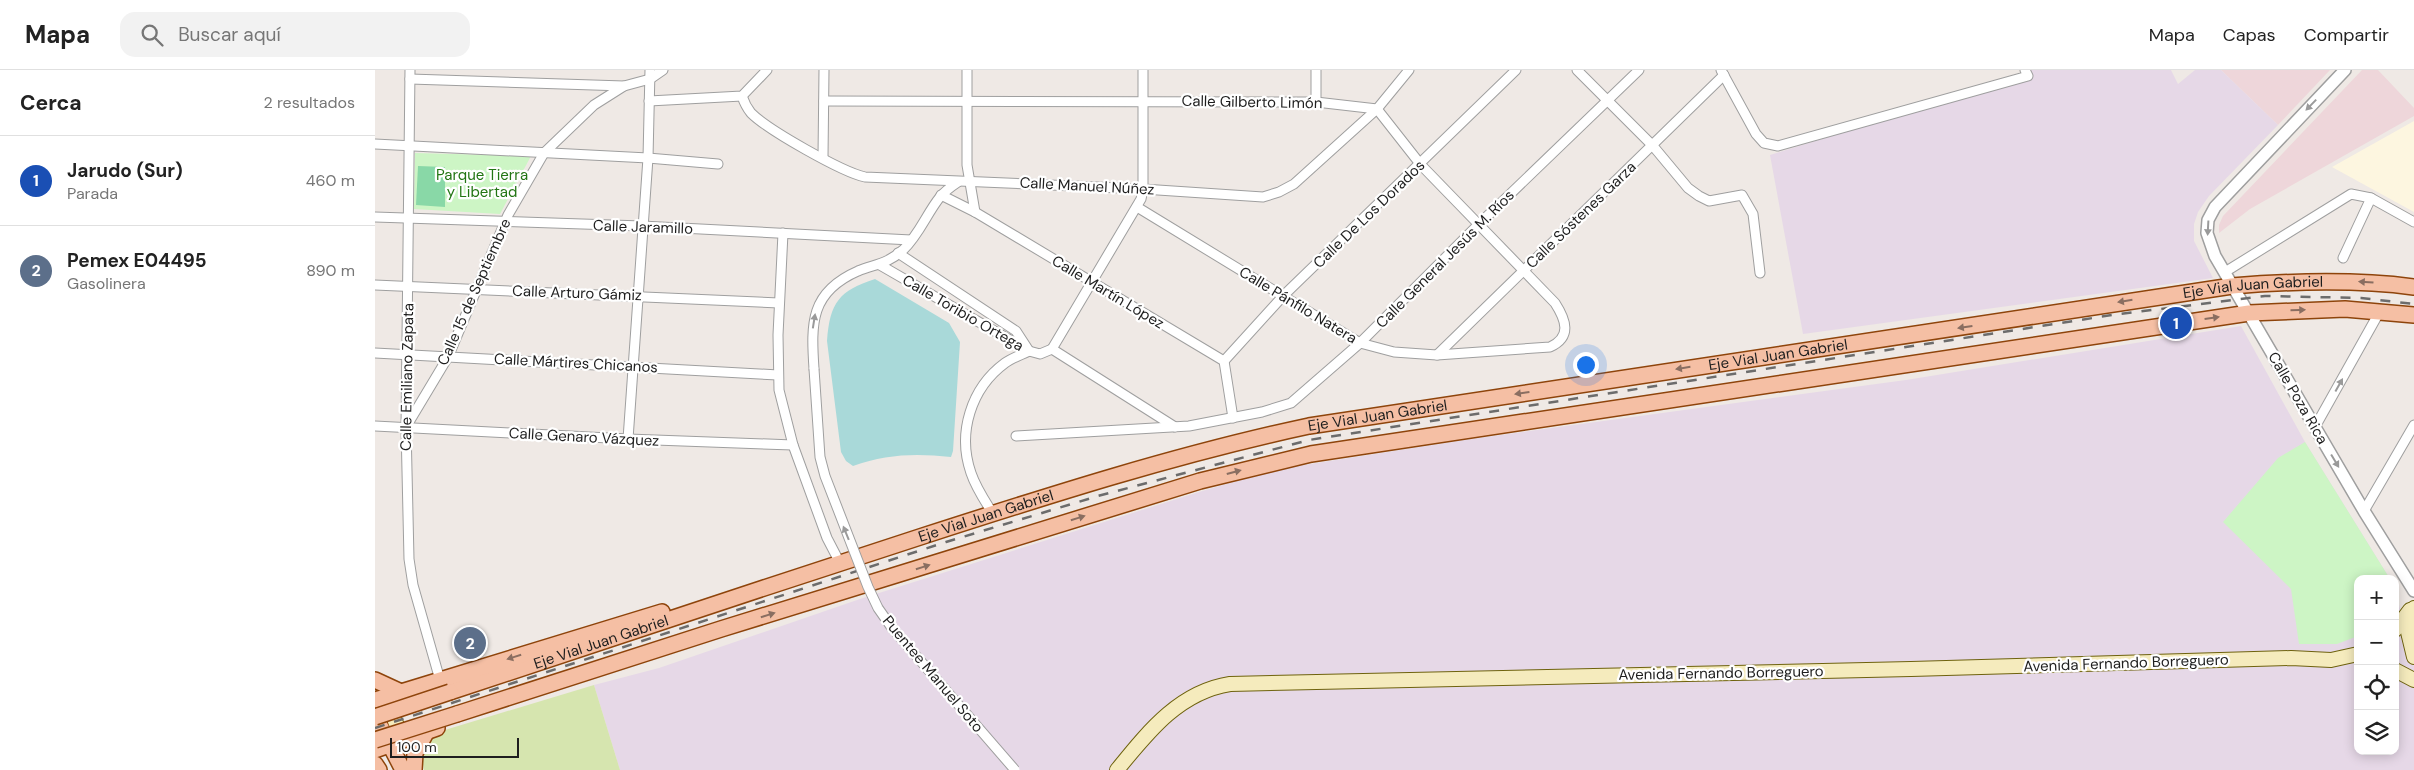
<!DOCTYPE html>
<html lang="es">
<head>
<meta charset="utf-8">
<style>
  :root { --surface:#fff; --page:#f2f2f2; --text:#222; --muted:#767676; --line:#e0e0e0; --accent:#be0e37 }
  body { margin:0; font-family:"DM Sans",sans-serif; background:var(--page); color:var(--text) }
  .controls { position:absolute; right:15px; bottom:15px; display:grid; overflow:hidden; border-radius:10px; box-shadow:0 2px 12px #0003 }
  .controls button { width:45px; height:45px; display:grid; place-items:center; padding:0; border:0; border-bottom:1px solid var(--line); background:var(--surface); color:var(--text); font:25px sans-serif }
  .scale { position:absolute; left:15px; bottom:12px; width:129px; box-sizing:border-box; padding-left:5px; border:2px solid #1e1e1e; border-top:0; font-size:14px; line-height:18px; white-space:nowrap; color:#1e1e1e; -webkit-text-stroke:4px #fff; paint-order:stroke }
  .you { position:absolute; left:1210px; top:294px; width:18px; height:18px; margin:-12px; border:4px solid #fff; border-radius:50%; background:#1a73e8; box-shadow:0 0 0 8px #1a73e833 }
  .badge { display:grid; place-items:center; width:32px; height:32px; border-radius:50%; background:var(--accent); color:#fff; font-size:16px; font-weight:700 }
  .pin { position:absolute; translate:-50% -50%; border:2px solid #fff; box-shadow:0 1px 5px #0006 }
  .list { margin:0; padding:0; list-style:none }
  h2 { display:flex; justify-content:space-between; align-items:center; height:65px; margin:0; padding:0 20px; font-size:21px }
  h2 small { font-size:16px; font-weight:400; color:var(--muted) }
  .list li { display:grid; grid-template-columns:32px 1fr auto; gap:15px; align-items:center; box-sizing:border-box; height:90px; padding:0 20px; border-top:1px solid var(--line) }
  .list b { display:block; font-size:19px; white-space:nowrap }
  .list p { margin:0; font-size:16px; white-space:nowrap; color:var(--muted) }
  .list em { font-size:16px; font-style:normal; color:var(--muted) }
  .icon { flex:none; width:28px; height:28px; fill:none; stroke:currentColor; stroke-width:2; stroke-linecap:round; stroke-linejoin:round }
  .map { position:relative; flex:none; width:2039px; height:700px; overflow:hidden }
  header { display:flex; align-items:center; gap:30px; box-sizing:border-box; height:70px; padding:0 25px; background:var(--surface); border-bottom:1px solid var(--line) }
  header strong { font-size:24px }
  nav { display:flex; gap:28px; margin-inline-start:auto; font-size:18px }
  .search { width:350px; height:45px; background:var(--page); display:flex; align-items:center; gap:12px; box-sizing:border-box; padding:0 18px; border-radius:15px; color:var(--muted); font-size:19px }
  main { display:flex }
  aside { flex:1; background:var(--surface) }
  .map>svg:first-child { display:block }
</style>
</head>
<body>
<header>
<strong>Mapa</strong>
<div class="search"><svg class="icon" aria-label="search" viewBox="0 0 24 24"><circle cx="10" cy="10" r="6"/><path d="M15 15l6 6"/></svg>Buscar aquí</div>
<nav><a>Mapa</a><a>Capas</a><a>Compartir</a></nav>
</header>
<main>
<aside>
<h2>Cerca<small>2 resultados</small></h2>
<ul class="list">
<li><span class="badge" style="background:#1a4fb4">1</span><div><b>Jarudo (Sur)</b><p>Parada</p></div><em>460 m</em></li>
<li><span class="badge" style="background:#5c6f8a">2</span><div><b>Pemex E04495</b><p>Gasolinera</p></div><em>890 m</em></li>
</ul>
</aside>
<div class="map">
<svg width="2039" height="700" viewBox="0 0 2039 700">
  <rect width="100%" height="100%" fill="#efe9e5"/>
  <g fill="#eed6da">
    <polygon points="1846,0 1955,0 1903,55"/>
    <polygon points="1987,0 2003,0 2039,38 2039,46 1875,139 1844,163 1844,155 1848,146"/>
  </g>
  <g fill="#e6d8e7">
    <polygon points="1653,0 1796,0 1803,14 1820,0 1846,0 1903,55 1834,126 1823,142 1819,154 1819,171 1838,208 1428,264 1395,85 1655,5"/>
    <polygon points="1866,256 1930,372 2015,509 1983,509 1983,681 2020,681 2020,518 2039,597 2039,700 245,700 219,615 284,598 485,529 824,422 903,399 1096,369 1531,310"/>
  </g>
  <polygon fill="#fdf6e0" points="2039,51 2039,142 1957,97"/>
  <polygon fill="#d6e5af" points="219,615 245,700 49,700 47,689 60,663"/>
  <g fill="#cdf5c5">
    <polygon points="40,83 156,86 125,144 39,139"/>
    <polygon points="1930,372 2015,509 1983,509 1983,566 1962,574 1924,574 1916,519 1848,452 1903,388"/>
  </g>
  <polygon fill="#89d8a7" points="43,96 70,97 70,137 41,135"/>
  <path fill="#a9d9d9" d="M500,209L574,253L585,272L578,381L576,387C541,383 511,384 478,396L471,391L466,382L452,271C455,232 464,221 500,209Z"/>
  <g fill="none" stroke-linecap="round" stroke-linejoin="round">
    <defs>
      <g id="minor">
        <polyline points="35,0 31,357 34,489 38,515 65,610"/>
        <polyline points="592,0 592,95 600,142"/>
        <polyline points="1202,0 1278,76 1313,118 1324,126 1334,131 1367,125 1378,144 1385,203"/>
        <polyline points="1346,0 1381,64 1389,73 1403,76 1653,6 1650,0"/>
        <polyline points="35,9 249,16"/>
        <path d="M367,26C369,32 372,38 376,43C393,60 467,102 490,107L768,119L888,127L904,122L919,114L1002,39L1034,0"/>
        <polyline points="274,31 367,26 392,0"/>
        <path d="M449,31L941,32L1002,39L1046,95L1180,233C1191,250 1197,267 1175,277L1062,285L1019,282L985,273L762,137"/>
        <polyline points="941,32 941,0"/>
        <polyline points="0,74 273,88 343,94"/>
        <polyline points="448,87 449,0"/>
        <polyline points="566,125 600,142 849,291 858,348"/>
        <polyline points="0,147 267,156 536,170"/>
        <polyline points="408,163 403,265 404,320 418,375 452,468 465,493"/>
        <polyline points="523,183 641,261 654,281"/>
        <polyline points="1968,188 1996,128"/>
        <polyline points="505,195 654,281 665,284 677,279"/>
        <polyline points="1850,202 1976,124 1996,128 2039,152"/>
        <polyline points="0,215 404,233"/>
        <polyline points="677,279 766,129 768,119 768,0"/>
        <polyline points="677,279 800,357"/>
        <polyline points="0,283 403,305"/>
        <polyline points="1062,285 1349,5"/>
        <polyline points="849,291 908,226 1141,0"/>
        <path d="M439,299C436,253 435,222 483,201C501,194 512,194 528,180C544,165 552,143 565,127C570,121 577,116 583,112"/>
        <polyline points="0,356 253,369 418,375"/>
        <polyline points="31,357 73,287 133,145 169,83 219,35 249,16 275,9 288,0"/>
        <polyline points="1940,357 2005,241"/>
        <polyline points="641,366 814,356 887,342 916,333 985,273 1103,155 1264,0"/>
        <polyline points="253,369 273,88 275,0"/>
        <polyline points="1989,441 2039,355"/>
        <path d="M618,444C610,431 601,418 596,403C582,363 596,318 630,293C637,288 646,285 654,281"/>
      </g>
      <polyline id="tertiary" points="1970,0 1840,137 1833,150 1832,163 1840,186 1989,441 2039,521"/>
      <g id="secondary">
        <polyline points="2039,538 2033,562 2039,587"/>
        <polyline points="2020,560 2035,540"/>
        <polyline points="2020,600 2039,610"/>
        <path d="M20,631C15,648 21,656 32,668"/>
        <path d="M742,700C773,662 804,622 855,614L1536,599L1916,588L1956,590L1983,584"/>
      </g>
      <g id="primary">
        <polyline points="0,610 26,622"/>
        <path id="s1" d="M75,622C233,570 390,517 548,466C675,425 803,384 934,356L1857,216C1918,211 1978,209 2039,217"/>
        <polyline points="0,630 287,542"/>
        <polyline points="82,644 346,559 825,411 936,384 1874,243 1970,239 2039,245"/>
        <polyline points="0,646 28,700"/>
        <polyline points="0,680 62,658"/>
        <polyline points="0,694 4,700"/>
        <polyline points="39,700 40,683 52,661"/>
      </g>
    </defs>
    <use href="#minor" stroke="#9f9f9f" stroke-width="11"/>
    <use href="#tertiary" stroke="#9f9f9f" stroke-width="14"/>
    <use href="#secondary" stroke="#6e620d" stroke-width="16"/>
    <use href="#primary" stroke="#8e440b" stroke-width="18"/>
    <use href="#minor" stroke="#fff" stroke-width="9"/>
    <use href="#tertiary" stroke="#fff" stroke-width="11"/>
    <use href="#secondary" stroke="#f5ebbd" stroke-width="14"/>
    <use href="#primary" stroke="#f5bfa4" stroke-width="15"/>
    <polyline stroke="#6c6c6c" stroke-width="2.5" stroke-dasharray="10 10" stroke-linecap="butt" points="0,658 571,472 723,426 934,370 1737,245 1890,226 1986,228 2039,234"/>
    <defs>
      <polyline id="minor-bridge" points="439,299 445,387 450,406 493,517 503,538 517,558 640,700"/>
      <g id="primary-bridge">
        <polyline points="0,647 75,622"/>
        <polyline points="0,670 82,644"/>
      </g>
    </defs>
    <use href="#minor-bridge" stroke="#9f9f9f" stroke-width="11" stroke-linecap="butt"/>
    <use href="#primary-bridge" stroke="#8e440b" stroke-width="18" stroke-linecap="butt"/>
    <use href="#minor-bridge" stroke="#fff" stroke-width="9"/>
    <use href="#primary-bridge" stroke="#f5bfa4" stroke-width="15"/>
  </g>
  <defs><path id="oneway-solid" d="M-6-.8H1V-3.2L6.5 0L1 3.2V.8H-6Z" transform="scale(1.25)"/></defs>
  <g fill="#9a9a9a">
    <use href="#oneway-solid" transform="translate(1936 35) rotate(134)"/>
    <use href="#oneway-solid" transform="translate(1833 158) rotate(93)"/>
    <use href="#oneway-solid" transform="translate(439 251) rotate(-81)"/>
    <use href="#oneway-solid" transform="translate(1964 315) rotate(-61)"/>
    <use href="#oneway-solid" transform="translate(1960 391) rotate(59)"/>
    <use href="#oneway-solid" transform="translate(471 463) rotate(-112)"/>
  </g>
  <g fill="#8a6e61">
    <use href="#oneway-solid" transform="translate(1991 212) rotate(-176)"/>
    <use href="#oneway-solid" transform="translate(1750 231) rotate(171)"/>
    <use href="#oneway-solid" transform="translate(1923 240) rotate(-1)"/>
    <use href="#oneway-solid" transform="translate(1837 248) rotate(-8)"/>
    <use href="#oneway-solid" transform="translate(1590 257) rotate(172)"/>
    <use href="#oneway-solid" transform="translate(1308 298) rotate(171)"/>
    <use href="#oneway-solid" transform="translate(1147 323) rotate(172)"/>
    <use href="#oneway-solid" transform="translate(859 402) rotate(-15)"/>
    <use href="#oneway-solid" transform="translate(703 448) rotate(-17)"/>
    <use href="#oneway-solid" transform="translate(548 497) rotate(-18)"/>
    <use href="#oneway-solid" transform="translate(393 545) rotate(-17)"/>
    <use href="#oneway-solid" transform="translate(139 587) rotate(163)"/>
  </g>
  <g text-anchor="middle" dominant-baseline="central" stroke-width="4.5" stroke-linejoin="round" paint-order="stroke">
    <g font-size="15" fill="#1e1e1e" stroke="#fff">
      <text transform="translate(877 32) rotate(1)">Calle Gilberto Limón</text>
      <text transform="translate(712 116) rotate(3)">Calle Manuel Núñez</text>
      <text transform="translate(994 144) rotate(-44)">Calle De Los Dorados</text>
      <text transform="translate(1206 145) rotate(-44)">Calle Sóstenes Garza</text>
      <text transform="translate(268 157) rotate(2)">Calle Jaramillo</text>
      <text transform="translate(1070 189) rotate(-45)">Calle General Jesús M. Ríos</text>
      <text stroke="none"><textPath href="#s1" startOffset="1854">Eje Vial Juan Gabriel</textPath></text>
      <text transform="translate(99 222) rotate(-66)">Calle 15 de Septiembre</text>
      <text transform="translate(733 222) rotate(31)">Calle Martín López</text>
      <text transform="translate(202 223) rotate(2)">Calle Arturo Gámiz</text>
      <text transform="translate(923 235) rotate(31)">Calle Pánfilo Natera</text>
      <text transform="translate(588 243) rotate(30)">Calle Toribio Ortega</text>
      <text stroke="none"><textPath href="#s1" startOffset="1374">Eje Vial Juan Gabriel</textPath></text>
      <text transform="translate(201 293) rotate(3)">Calle Mártires Chicanos</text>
      <text transform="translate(32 307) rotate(-89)">Calle Emiliano Zapata</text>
      <text transform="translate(1923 328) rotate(60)">Calle Poza Rica</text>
      <text stroke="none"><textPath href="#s1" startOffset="969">Eje Vial Juan Gabriel</textPath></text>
      <text transform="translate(209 367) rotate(3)">Calle Genaro Vázquez</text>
      <text stroke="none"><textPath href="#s1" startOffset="564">Eje Vial Juan Gabriel</textPath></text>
      <text stroke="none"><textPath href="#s1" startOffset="159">Eje Vial Juan Gabriel</textPath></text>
      <text transform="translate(1751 593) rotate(-2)">Avenida Fernando Borreguero</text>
      <text transform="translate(1346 603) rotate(-1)">Avenida Fernando Borreguero</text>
      <text transform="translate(558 604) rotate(50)">Puentee Manuel Soto</text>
    </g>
    <g font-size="15" fill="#227513" stroke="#fff">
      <text x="107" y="105">Parque Tierra<tspan x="107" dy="17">y Libertad</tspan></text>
    </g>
  </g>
</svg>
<div class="controls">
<button>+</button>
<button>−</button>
<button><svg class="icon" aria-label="locate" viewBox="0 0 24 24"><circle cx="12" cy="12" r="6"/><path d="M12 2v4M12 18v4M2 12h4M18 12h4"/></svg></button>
<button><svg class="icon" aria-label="layers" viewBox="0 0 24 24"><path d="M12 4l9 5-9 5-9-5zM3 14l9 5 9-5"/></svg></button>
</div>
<div class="scale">100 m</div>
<div class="you"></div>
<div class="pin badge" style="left:1801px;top:253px;background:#1a4fb4">1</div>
<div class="pin badge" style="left:95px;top:573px;background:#5c6f8a">2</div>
</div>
</main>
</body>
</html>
